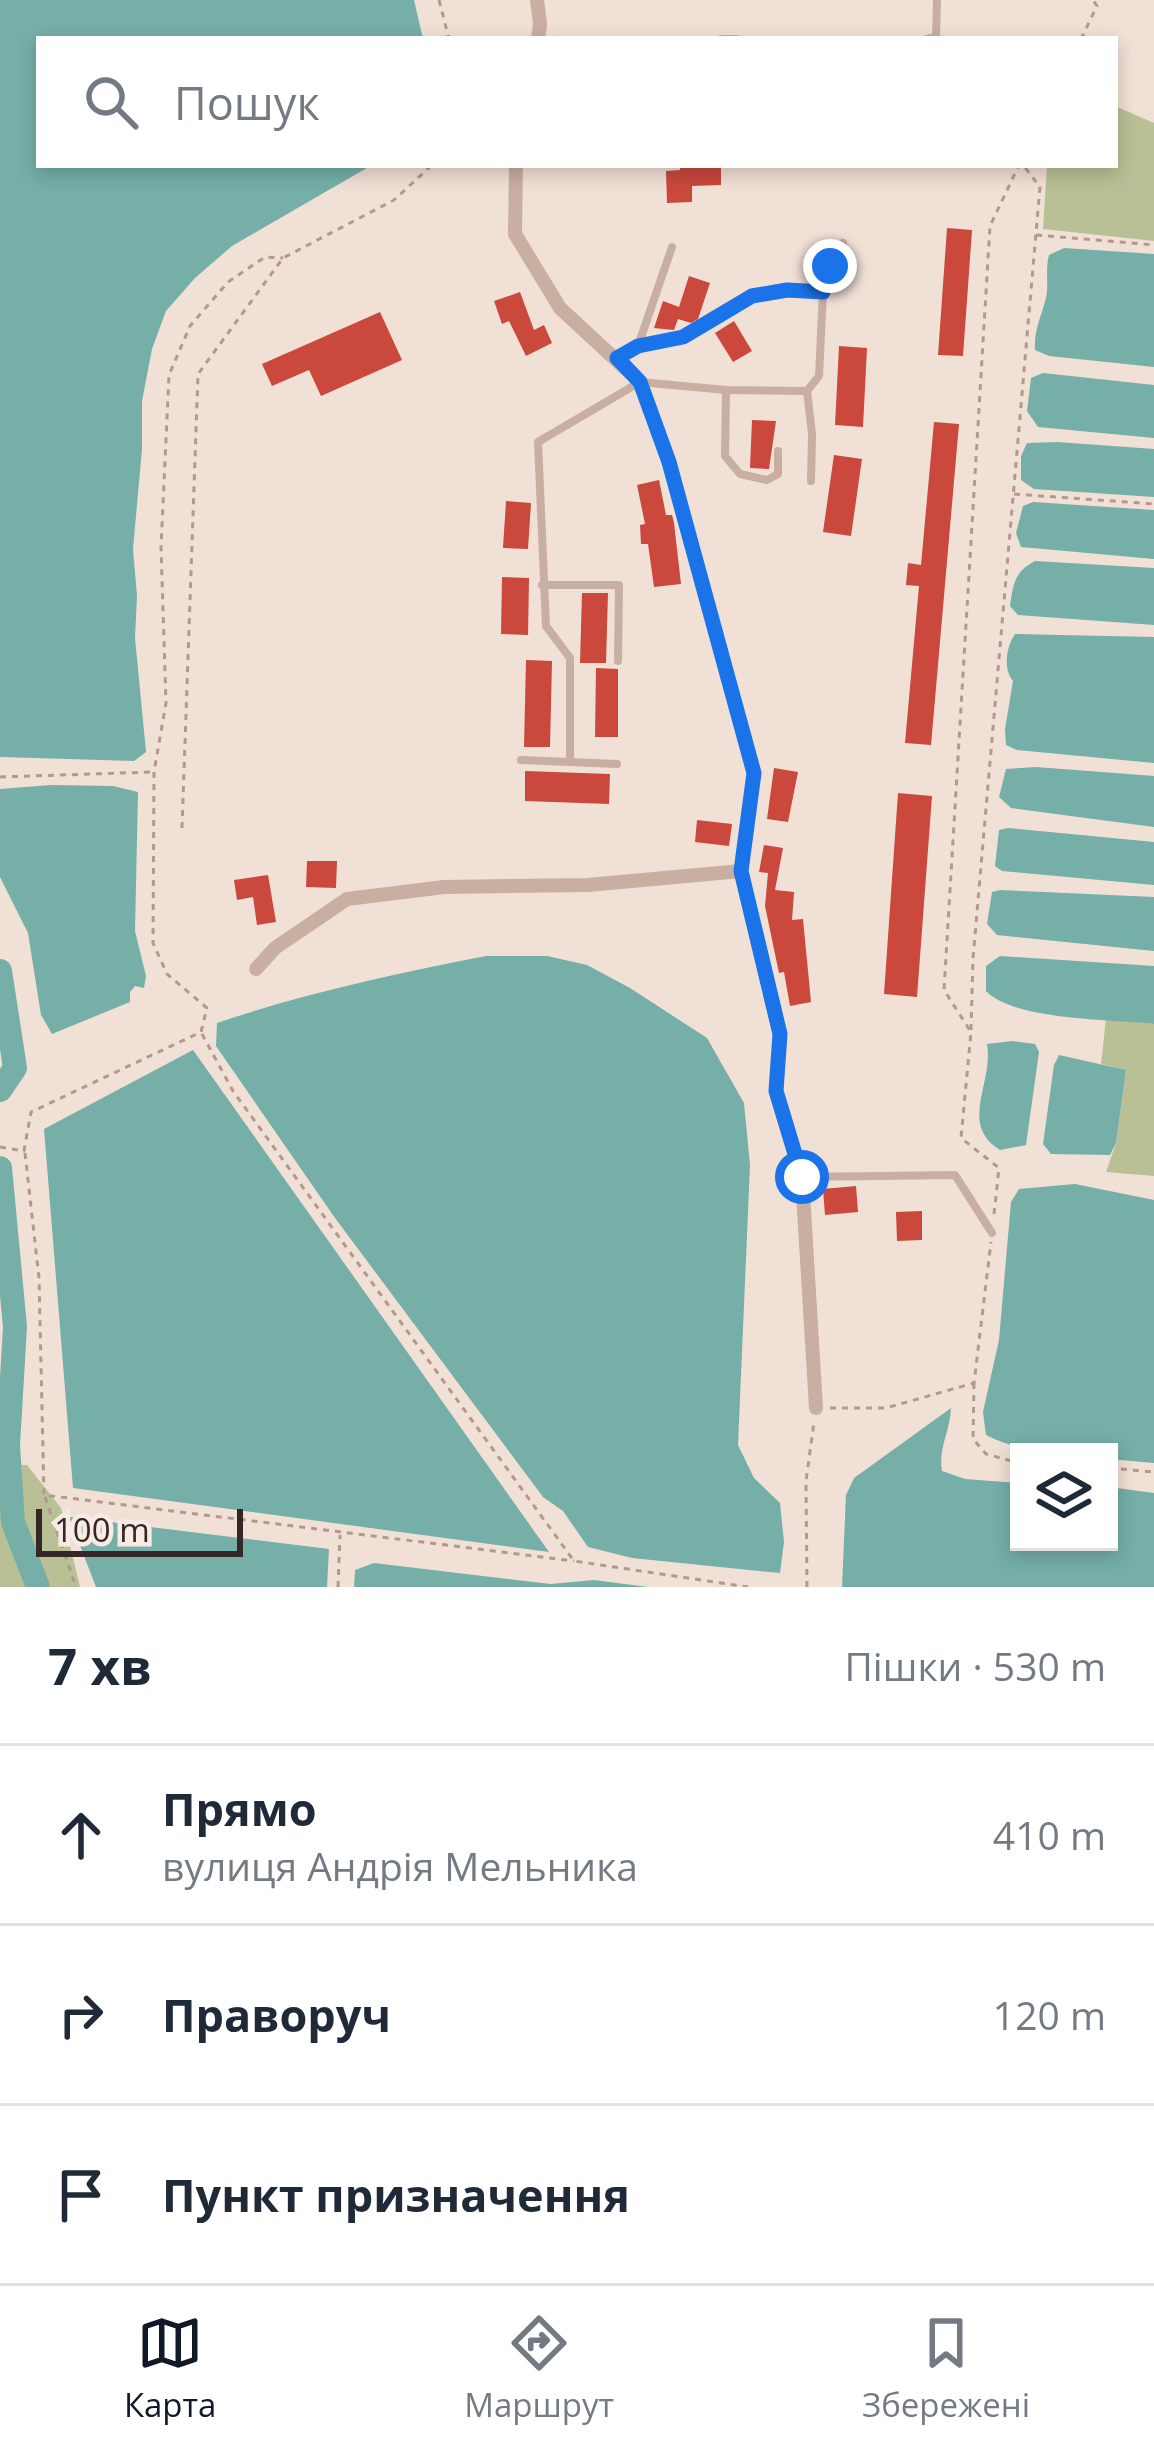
<!DOCTYPE html>
<html lang="uk">
<head>
<meta charset="utf-8">
<style>
  :root { --surface:#fff; --page:#f2f2f3; --text:#1f2937; --muted:#747a83; --line:#e0e1e3; --accent:#111827 }
  body { margin:0; font-family:"Open Sans",sans-serif; background:var(--page); color:var(--text) }
  .controls { position:absolute; right:36px; bottom:36px; display:grid; overflow:hidden; border-radius:0px; box-shadow:0 6px 18px #0003 }
  .controls button { width:108px; height:108px; display:grid; place-items:center; padding:0; border:0; border-bottom:3px solid var(--line); background:var(--surface); color:var(--text); font:60px sans-serif }
  .scale { position:absolute; left:36px; bottom:30px; width:207px; box-sizing:border-box; padding-left:12px; border:6px solid #342725; border-top:0; font-size:33px; line-height:42px; white-space:nowrap; color:#342725; -webkit-text-stroke:9px #f9ebe3; paint-order:stroke }
  .stop { position:absolute; width:36px; height:36px; margin:-27px; border:9px solid #1a73e8; border-radius:50%; background:#fff }
  .stop.end { background:#1a73e8; border-color:#fff; box-shadow:0 3px 12px #0008 }
  .list { margin:0; padding:0; list-style:none }
  h2 { display:flex; justify-content:space-between; align-items:center; height:156px; margin:0; padding:0 48px; font-size:51px }
  h2 small { font-size:39px; font-weight:400; color:var(--muted) }
  .list li { display:grid; grid-template-columns:78px 1fr auto; gap:36px; align-items:center; box-sizing:border-box; height:180px; padding:0 48px; border-top:3px solid var(--line) }
  .list b { display:block; font-size:45px; white-space:nowrap }
  .list p { margin:0; font-size:39px; white-space:nowrap; color:var(--muted) }
  .list em { font-size:39px; font-style:normal; color:var(--muted) }
  .icon { flex:none; width:66px; height:66px; fill:none; stroke:currentColor; stroke-width:2; stroke-linecap:round; stroke-linejoin:round }
  .map { position:relative; flex:none; width:1154px; height:1587px; overflow:hidden }
  .search { position:absolute; background:var(--surface); box-shadow:0 6px 18px #0003; left:36px; right:36px; top:36px; height:132px; display:flex; align-items:center; gap:30px; box-sizing:border-box; padding:0 42px; border-radius:0px; color:var(--muted); font-size:45px }
  .sheet { height:696px; background:var(--surface) }
  nav { display:flex; justify-content:space-around; align-items:center; box-sizing:border-box; height:168px; border-top:3px solid var(--line); background:var(--surface); font-size:33px; color:var(--muted) }
  nav a { display:grid; justify-items:center; gap:6px }
  nav .on { color:var(--accent) }
  .map>svg:first-child { display:block }
</style>
</head>
<body>
<div class="map">
<svg width="1154" height="1587" viewBox="0 0 1154 1587">
  <rect width="100%" height="100%" fill="#f1e0d6"/>
  <g fill="#b9c096">
    <polygon points="1115,106 1154,123 1154,241 1043,229 1047,165 1115,165"/>
    <polygon points="1106,1019 1154,1024 1154,1176 1106,1172 1116,1143 1126,1070 1101,1064"/>
    <polygon points="0,1465 27,1465 61,1508 80,1587 0,1587"/>
  </g>
  <g fill="#75afa8">
    <polygon points="0,0 414,0 423,39 39,39 39,165 372,165 232,246 195,278 166,311 152,349 142,401 142,449 133,549 137,596 135,638 146,752 134,761 0,757"/>
    <path d="M1064,248L1154,254V367L1049,356L1035,350C1034,329 1041,318 1046,298C1049,284 1045,270 1049,255Z"/>
    <polygon points="1043,373 1154,385 1154,438 1038,427 1027,411 1031,378"/>
    <polygon points="1057,442 1154,449 1154,497 1034,489 1021,480 1021,456 1027,443"/>
    <polygon points="1033,502 1154,510 1154,559 1021,547 1016,533 1023,506"/>
    <path d="M1035,561L1154,568V625L1018,615L1010,606C1013,584 1015,571 1035,561Z"/>
    <path d="M1015,634L1154,637V763L1017,750L1006,745L1005,729L1013,681C1003,669 1006,647 1015,634Z"/>
    <polygon points="1036,767 1154,776 1154,827 1011,808 999,797 1006,769"/>
    <polygon points="51,785 113,786 138,792 135,931 146,976 144,988 135,986 130,992 130,1002 52,1034 41,1015 28,933 0,877 0,789"/>
    <polygon points="1008,828 1154,842 1154,885 1002,871 995,866 999,830"/>
    <polygon points="1000,890 1154,897 1154,951 997,935 987,924 992,892"/>
    <path d="M486,956H547L587,965L630,988L707,1038L744,1103L750,1165L738,1445L754,1478L780,1503L784,1542L780,1573L632,1558L588,1547L563,1511L543,1497L335,1218L216,1046L217,1023C305,993 395,974 486,956Z"/>
    <path d="M1000,956L1154,966V1024C1112,1019 1015,1021 986,991V966Z"/>
    <path d="M1012,1041L1035,1044L1039,1052L1026,1145L1000,1150C958,1124 994,1083 987,1044Z"/>
    <polygon points="193,1050 549,1552 73,1488 44,1129"/>
    <polygon points="1059,1055 1126,1070 1116,1143 1110,1155 1051,1154 1043,1144 1054,1065"/>
    <path d="M1075,1184L1154,1200V1463L1109,1459V1452C1066,1452 1025,1455 986,1435L983,1412L999,1340L1011,1202L1019,1189Z"/>
    <path d="M951,1408C950,1432 938,1448 942,1471L965,1479L1019,1483V1542H1109V1487L1154,1493V1587H842L846,1495L854,1478Z"/>
    <polygon points="69,1517 329,1549 327,1587 96,1587"/>
    <polygon points="374,1563 551,1584 594,1580 648,1587 354,1587 355,1570"/>
  </g>
  <g fill="none" stroke-linecap="round" stroke-linejoin="round">
    <g stroke="#75afa8" stroke-width="24">
      <polyline points="0,971 15,1068 0,1090"/>
      <polyline points="0,1168 15,1327 8,1445 13,1522 38,1587"/>
    </g>
  </g>
  <g fill="#ca483c">
    <polygon points="680,165 721,165 721,185 692,186 692,202 667,203 666,171 680,170"/>
    <polygon points="947,228 972,230 963,356 938,355"/>
    <polygon points="689,276 710,283 698,319 691,323 678,319 674,330 654,328 663,301 679,307"/>
    <polygon points="520,292 534,330 544,325 552,343 526,356 509,321 502,324 494,301"/>
    <polygon points="380,312 402,360 321,396 309,370 272,386 262,364"/>
    <polygon points="734,321 752,351 733,362 715,333"/>
    <polygon points="839,346 867,348 863,427 835,425"/>
    <polygon points="752,420 776,421 769,469 750,468"/>
    <polygon points="934,422 959,424 931,745 905,743 919,586 906,585 908,563 921,565"/>
    <polygon points="834,455 862,459 851,536 823,532"/>
    <polygon points="659,480 666,515 672,515 674,523 681,584 654,587 648,544 641,544 640,525 645,524 637,485"/>
    <polygon points="506,501 531,503 528,549 503,548"/>
    <polygon points="502,577 529,578 528,635 501,634"/>
    <polygon points="582,593 608,593 606,663 580,663"/>
    <polygon points="526,660 552,661 550,747 524,747"/>
    <polygon points="596,668 618,669 618,737 595,737"/>
    <polygon points="774,768 798,772 788,822 767,819"/>
    <polygon points="525,771 610,774 609,804 525,801"/>
    <polygon points="898,793 932,796 917,997 884,994"/>
    <polygon points="697,820 732,824 729,846 695,842"/>
    <polygon points="764,845 783,848 775,890 794,892 792,920 803,919 811,1002 790,1006 784,972 779,973 765,906 768,873 759,872"/>
    <polygon points="307,861 337,861 336,888 306,887"/>
    <polygon points="268,875 276,922 257,925 253,897 237,900 234,880"/>
    <polygon points="856,1186 858,1212 825,1215 823,1189"/>
    <polygon points="922,1211 922,1240 897,1241 896,1212"/>
  </g>
  <g fill="none" stroke-linecap="round" stroke-linejoin="round">
    <g stroke="#b5988d" stroke-width="3" stroke-dasharray="6 6" stroke-linecap="butt">
      <polyline points="439,0 449,39"/>
      <polyline points="1081,39 1097,6 1093,0"/>
      <polyline points="1036,235 1154,245"/>
      <polyline points="1014,494 1154,504"/>
      <polyline points="0,777 152,772"/>
      <polyline points="182,828 198,374 283,258 394,200 432,165"/>
      <polyline points="971,1030 973,958 1040,187 1023,165"/>
      <polyline points="202,1034 233,1091 574,1561 748,1587"/>
      <polyline points="0,1147 24,1151 31,1112 201,1032 207,1008 167,974 153,943 154,772 166,703 161,547 169,375 190,326 228,282 265,257 283,258"/>
      <polyline points="25,1153 39,1278 44,1495 574,1561"/>
      <polyline points="994,1214 999,1168 961,1138 971,1032 944,990 990,226 1019,165"/>
      <polyline points="974,1383 973,1439 986,1454 1019,1463"/>
      <polyline points="830,1408 886,1408 974,1383 991,1242"/>
      <polyline points="1109,1468 1154,1472"/>
      <polyline points="45,1497 76,1587"/>
      <polyline points="338,1587 340,1535"/>
      <polyline points="807,1587 806,1481 814,1422"/>
    </g>
    <g stroke="#c9aea2" stroke-width="8">
      <polyline points="721,39 736,39"/>
      <polyline points="927,39 936,37 937,0"/>
      <polyline points="823,292 830,266 843,243"/>
      <polyline points="638,346 672,247"/>
      <polyline points="726,390 725,456 740,474 767,480 778,474 778,451"/>
      <polyline points="807,391 812,434 811,481"/>
      <polyline points="542,585 619,585 618,661"/>
      <polyline points="521,760 617,764"/>
      <polyline points="570,762 570,658 546,626 538,442 640,382 726,390 807,391 819,376 823,292 787,289 752,296 683,337 638,346 617,358"/>
      <polyline points="803,1177 955,1175 992,1233"/>
    </g>
    <g stroke="#c9aea2" stroke-width="14">
      <polyline points="537,0 540,24 538,39"/>
      <polyline points="516,165 515,234 560,308 640,382 669,462 754,773 741,871 780,1034 776,1091 802,1177 816,1408"/>
      <polyline points="256,969 275,948 347,899 444,887 588,885 741,871"/>
    </g>
  </g>
  <g fill="none" stroke-linecap="round" stroke-linejoin="round">
    <polyline stroke="#1a73e8" stroke-width="15" points="802,1177 776,1091 780,1034 741,871 754,773 669,462 640,382 617,358 638,346 683,337 752,296 787,290 823,292 830,266"/>
  </g>
</svg>
<div class="controls">
<button><svg class="icon" aria-label="layers" viewBox="0 0 24 24"><path d="M12 4l9 5-9 5-9-5zM3 14l9 5 9-5"/></svg></button>
</div>
<div class="scale">100 m</div>
<div class="stop" style="left:802px;top:1177px"></div>
<div class="stop end" style="left:830px;top:266px"></div>
<div class="search"><svg class="icon" aria-label="search" viewBox="0 0 24 24"><circle cx="10" cy="10" r="6"/><path d="M15 15l6 6"/></svg>Пошук</div>
</div>
<section class="sheet">
<h2>7 хв<small>Пішки · 530 m</small></h2>
<ul class="list">
<li><svg class="icon" aria-label="ahead" viewBox="0 0 24 24"><path d="M12 20V5M6 11l6-6 6 6"/></svg><div><b>Прямо</b><p>вулиця Андрія Мельника</p></div><em>410 m</em></li>
<li><svg class="icon" aria-label="right" viewBox="0 0 24 24"><path d="M7 20v-9h11M14 6l5 5-5 5"/></svg><div><b>Праворуч</b></div><em>120 m</em></li>
<li><svg class="icon" aria-label="arrive" viewBox="0 0 24 24"><path d="M6 21V4h12l-3 4 3 4H6"/></svg><div><b>Пункт призначення</b></div></li>
</ul>
</section>
<nav>
<a class="on"><svg class="icon" aria-label="map" viewBox="0 0 24 24"><path d="M3 6l6-2 6 2 6-2v14l-6 2-6-2-6 2zM9 4v14M15 6v14"/></svg>Карта</a>
<a><svg class="icon" aria-label="directions" viewBox="0 0 24 24"><path d="M12 3l9 9-9 9-9-9zM9 14v-3h6M13 9l2 2-2 2"/></svg>Маршрут</a>
<a><svg class="icon" aria-label="saved" viewBox="0 0 24 24"><path d="M7 4h10v16l-5-4-5 4z"/></svg>Збережені</a>
</nav>
</body>
</html>
